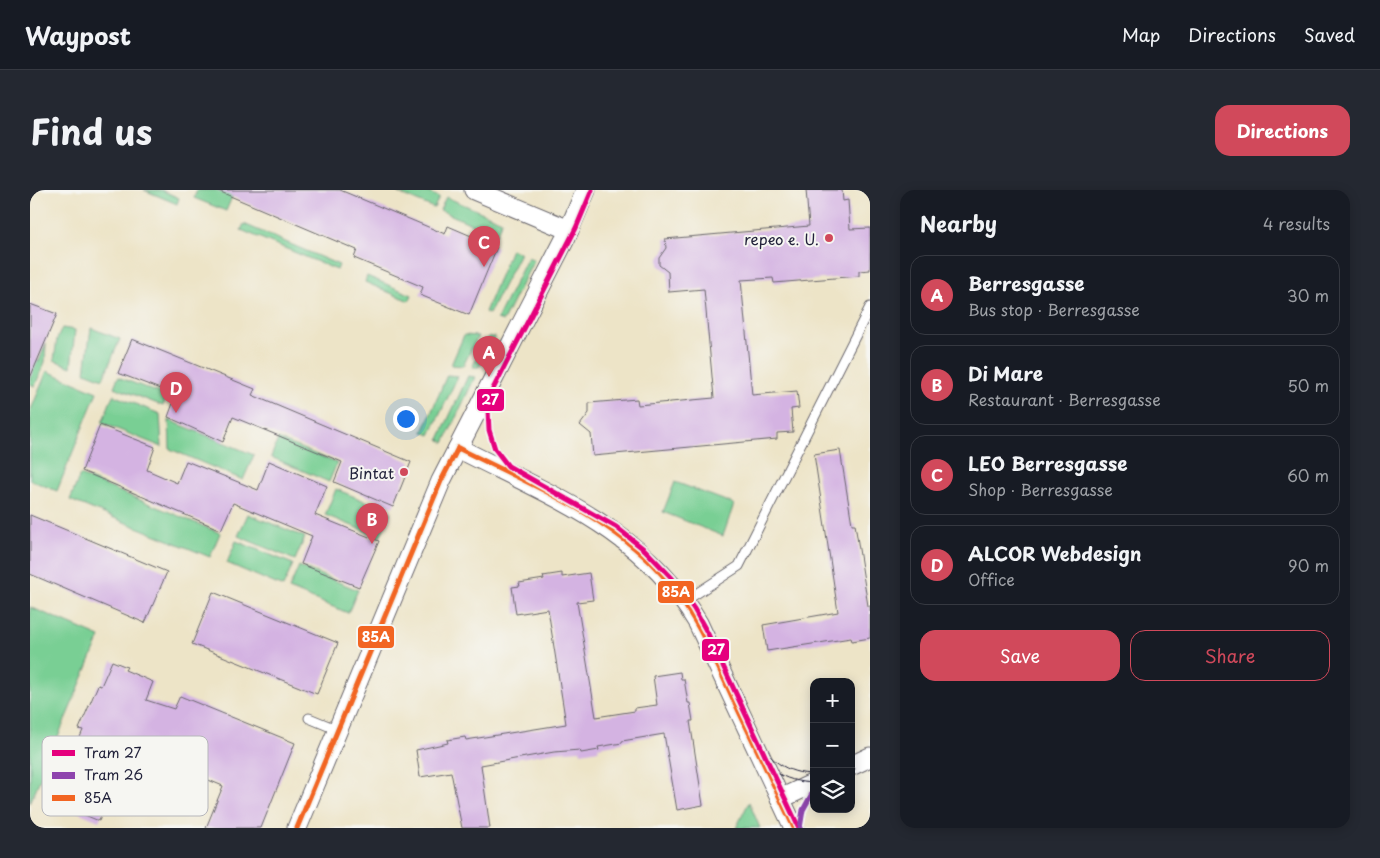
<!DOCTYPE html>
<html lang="en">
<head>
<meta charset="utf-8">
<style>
  :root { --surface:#171b24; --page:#242831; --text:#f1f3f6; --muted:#9ea1a6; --line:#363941; --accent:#d1495b }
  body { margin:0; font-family:"Playpen Sans",sans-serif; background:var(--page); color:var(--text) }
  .controls { position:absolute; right:15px; bottom:15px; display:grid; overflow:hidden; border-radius:10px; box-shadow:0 2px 12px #0003 }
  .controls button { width:45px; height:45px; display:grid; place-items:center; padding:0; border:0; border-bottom:1px solid var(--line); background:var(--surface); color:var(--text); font:25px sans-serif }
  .you { position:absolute; left:375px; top:228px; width:18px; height:18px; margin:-12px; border:4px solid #fff; border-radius:50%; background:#1a73e8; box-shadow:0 0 0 8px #1a73e833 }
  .badge { display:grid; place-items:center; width:32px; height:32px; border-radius:50%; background:var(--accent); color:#fff; font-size:16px; font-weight:700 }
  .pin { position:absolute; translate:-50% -41px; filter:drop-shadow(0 1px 2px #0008) }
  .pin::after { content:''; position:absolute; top:26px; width:18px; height:15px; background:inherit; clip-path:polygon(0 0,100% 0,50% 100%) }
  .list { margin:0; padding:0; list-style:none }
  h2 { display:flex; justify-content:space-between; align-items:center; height:65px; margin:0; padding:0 20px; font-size:21px }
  h2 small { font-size:16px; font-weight:400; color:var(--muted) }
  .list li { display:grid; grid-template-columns:32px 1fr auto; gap:15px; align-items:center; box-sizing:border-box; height:80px; margin:0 10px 10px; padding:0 10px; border:1px solid var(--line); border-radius:15px }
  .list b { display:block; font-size:19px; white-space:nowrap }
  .list p { margin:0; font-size:16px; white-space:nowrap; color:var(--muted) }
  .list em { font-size:16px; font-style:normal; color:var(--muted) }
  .actions { display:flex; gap:10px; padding:15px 20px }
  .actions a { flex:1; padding:11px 0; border:1px solid var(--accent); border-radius:15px; text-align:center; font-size:18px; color:var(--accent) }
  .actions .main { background:var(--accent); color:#fff }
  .icon { flex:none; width:28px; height:28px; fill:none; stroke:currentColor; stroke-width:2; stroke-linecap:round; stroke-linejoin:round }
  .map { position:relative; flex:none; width:840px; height:638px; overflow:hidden; border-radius:15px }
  header { display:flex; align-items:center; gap:30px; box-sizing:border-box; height:70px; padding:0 25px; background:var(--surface); border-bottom:1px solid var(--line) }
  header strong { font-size:24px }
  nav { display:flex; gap:28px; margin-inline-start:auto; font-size:18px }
  .intro { display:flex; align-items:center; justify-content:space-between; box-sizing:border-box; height:120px; padding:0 30px }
  h1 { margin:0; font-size:35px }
  .button { padding:12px 22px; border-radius:15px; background:var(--accent); color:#fff; font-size:18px; font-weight:700 }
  main { display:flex; gap:30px; padding:0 30px }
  aside { flex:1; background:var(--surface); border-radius:15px; box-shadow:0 2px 12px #0003 }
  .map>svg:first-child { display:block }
</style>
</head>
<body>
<header>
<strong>Waypost</strong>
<nav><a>Map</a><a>Directions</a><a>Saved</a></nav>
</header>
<div class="intro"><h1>Find us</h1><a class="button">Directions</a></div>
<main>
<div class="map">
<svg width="840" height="638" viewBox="0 0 840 638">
  <rect width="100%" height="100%" fill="#f6f6f2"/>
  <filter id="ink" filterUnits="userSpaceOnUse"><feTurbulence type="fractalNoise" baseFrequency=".02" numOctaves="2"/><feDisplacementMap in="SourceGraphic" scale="10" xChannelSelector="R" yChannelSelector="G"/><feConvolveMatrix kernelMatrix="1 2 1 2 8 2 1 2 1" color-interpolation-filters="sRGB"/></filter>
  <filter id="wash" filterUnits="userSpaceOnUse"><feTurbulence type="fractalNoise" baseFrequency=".0096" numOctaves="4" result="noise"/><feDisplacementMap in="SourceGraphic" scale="20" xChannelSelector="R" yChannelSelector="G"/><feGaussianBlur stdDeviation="1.12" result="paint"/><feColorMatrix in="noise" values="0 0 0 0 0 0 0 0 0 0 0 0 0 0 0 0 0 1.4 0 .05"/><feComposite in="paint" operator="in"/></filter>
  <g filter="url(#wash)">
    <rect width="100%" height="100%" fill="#ede4c7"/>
    <g fill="#79cf94" stroke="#4e7868">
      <polygon points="114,0 131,0 149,8 147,14"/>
      <polygon points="167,0 205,0 196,21 164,8"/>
      <polygon points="369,0 392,0 409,7 404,18 368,3"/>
      <polygon points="416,7 472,31 466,45 410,20"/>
      <polygon points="214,34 309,75 307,80 211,40"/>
      <polygon points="481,59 490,63 459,124 455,122"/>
      <polygon points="498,67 504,70 473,131 467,129"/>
      <polygon points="337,86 382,105 379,111 335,92"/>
      <polygon points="32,138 45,140 41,177 24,170 27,149"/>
      <polygon points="61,138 90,149 73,189 55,182"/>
      <polygon points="434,145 448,146 433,176 421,175"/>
      <polygon points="458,147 465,147 449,177 442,177"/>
      <polygon points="16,153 15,172 5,196 0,194 0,168 9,171"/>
      <polygon points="17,181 67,202 27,301 0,290 0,222"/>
      <polygon points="417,185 428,186 400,245 393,242"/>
      <polygon points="438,186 445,187 414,253 409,249"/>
      <polygon points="88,187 137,206 133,216 84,197"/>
      <polygon points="83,205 130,224 132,257 72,233"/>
      <polygon points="139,230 224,265 213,290 140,259"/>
      <polygon points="248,249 307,273 299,292 241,267"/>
      <polygon points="50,285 190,343 180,367 40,310"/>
      <polygon points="645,292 704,314 693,346 633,322"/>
      <polygon points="306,299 361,322 350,347 295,325"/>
      <polygon points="218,324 275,347 265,370 208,346"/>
      <polygon points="206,351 263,374 253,397 197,373"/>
      <polygon points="269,376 328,400 318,423 259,399"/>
      <polygon points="0,417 70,447 0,613"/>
      <polygon points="719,612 730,638 706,638"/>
    </g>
    <g id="blocks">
      <g fill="#d4b3e2">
        <polygon points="186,0 310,0 415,44 418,36 467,57 439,125 390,105 393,97 324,68 327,60"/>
        <polygon points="776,0 812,0 813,11 818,10 820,39 840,38 840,80 829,81 829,86 744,93 743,88 711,90 722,205 767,201 769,218 761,219 763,242 747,243 747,249 563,266 561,244 550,235 559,223 559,213 607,209 608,215 684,208 674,99 639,102 638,82 629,75 629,68 636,58 635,49 779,36"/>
        <polygon points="0,114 27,124 0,188"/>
        <polygon points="102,149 225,199 222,205 381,272 363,317 304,292 312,272 203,227 193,252 138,227 146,205 88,183"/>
        <polygon points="70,235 125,257 117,280 147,293 156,271 228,300 239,271 297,296 285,325 349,351 329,397 271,374 282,346 203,313 191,340 52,281"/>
        <polygon points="810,260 822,334 825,334 838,416 840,416 840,448 822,451 821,448 737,461 733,435 808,422 784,264"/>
        <polygon points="0,325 137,382 115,433 0,384"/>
        <polygon points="532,383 532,387 559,383 563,410 547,412 566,527 605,521 605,518 627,515 623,486 650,482 651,489 654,489 658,513 660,513 663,531 660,531 673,615 647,620 634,544 592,551 592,553 568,557 569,560 551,563 550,560 524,562 451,575 460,638 432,638 421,582 390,587 386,560 418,553 417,550 435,547 436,550 536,534 518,419 486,424 482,397 490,396 489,393 514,389 513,386"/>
        <polygon points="183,402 308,453 287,504 162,454"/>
        <polygon points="82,471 97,477 95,480 123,492 116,510 144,519 150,506 265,553 231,638 176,638 193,596 100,558 69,631 24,612 53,540 49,539 68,495 71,496"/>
      </g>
    </g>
  </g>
  <g filter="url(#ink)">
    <use href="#blocks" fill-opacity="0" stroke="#69666c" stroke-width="1"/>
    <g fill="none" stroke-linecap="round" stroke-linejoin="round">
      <defs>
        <g id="service">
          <polyline points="655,411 709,376 840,117"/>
          <polyline points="279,528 308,540"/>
        </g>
        <g id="minor">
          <polyline points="444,0 539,40"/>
          <path d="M428,258C521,306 612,338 668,433L764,638"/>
          <polyline points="821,576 840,567"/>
          <polyline points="750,609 784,593"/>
          <polyline points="267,638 411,291 535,49 556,0"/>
        </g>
      </defs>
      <use href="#service" stroke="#69666c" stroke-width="11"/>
      <use href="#minor" stroke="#69666c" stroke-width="21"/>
      <use href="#service" stroke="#fff" stroke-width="9"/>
      <use href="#minor" stroke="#fff" stroke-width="19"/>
      <g stroke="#22223b" stroke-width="1">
        <path d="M725,544C737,569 756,584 784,584"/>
        <path d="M718,549C730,577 753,592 784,593"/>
        <polyline points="821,580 825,579"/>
      </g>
      <defs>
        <g id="bus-1">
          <path d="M428,258C494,291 566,320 620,372C660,411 681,461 704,511C724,553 744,596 764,638"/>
          <polyline points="267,638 411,291 428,258"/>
        </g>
      </defs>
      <use href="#bus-1" stroke="#f6f6f2" stroke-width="9"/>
      <use href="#bus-1" stroke="#f26522" stroke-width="5"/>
      <defs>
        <polyline id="tram-1" points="562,0 546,38 463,199 458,220 459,240 465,259 478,276 586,337 615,360 642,388 664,419 678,444 769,638"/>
        <polyline id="tram-2" points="770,638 773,620 784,600"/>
      </defs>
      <use href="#tram-1" stroke="#f6f6f2" stroke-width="9"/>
      <use href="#tram-2" stroke="#f6f6f2" stroke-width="9"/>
      <use href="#tram-1" stroke="#e5007d" stroke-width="5"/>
      <use href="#tram-2" stroke="#8e44ad" stroke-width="5"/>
    </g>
  </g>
  <g fill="#d1495b" stroke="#f6f6f2" stroke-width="2">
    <circle cx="799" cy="48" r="5"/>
    <circle cx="374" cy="282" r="5"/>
  </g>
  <g text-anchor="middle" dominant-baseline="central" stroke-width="4" stroke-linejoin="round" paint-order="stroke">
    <g font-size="15" fill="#22223b" stroke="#f6f6f2" text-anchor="end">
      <text x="789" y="48">repeo e. U.</text>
      <text x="364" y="282">Bintat</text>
    </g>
  </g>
  <rect x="12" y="546" width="166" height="80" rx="8" fill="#f6f6f2" stroke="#b6b6bb" stroke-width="1"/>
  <rect x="22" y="560" width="23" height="6" fill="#e5007d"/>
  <rect x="22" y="582" width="23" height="7" fill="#8e44ad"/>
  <rect x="22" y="605" width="23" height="6" fill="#f26522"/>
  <g font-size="14" fill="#22223b">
    <text x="54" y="568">Tram 27</text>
    <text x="54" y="590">Tram 26</text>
    <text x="54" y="613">85A</text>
  </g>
  <g stroke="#f6f6f2" stroke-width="2">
    <rect x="446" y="198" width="29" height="24" rx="5" fill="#e5007d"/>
    <rect x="627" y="390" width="38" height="24" rx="5" fill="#f26522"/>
    <rect x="327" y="435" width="38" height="24" rx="5" fill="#f26522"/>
    <rect x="671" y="448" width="29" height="24" rx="5" fill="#e5007d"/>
  </g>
  <g font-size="14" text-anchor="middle" font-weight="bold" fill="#fff">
    <text x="460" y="215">27</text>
    <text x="646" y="407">85A</text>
    <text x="346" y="452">85A</text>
    <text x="686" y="465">27</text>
  </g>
</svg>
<div class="controls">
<button>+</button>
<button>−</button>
<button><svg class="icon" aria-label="layers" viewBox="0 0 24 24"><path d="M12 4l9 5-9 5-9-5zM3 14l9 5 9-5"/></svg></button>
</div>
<div class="you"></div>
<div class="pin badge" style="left:459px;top:187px">A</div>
<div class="pin badge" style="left:342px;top:354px">B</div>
<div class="pin badge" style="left:454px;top:77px">C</div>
<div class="pin badge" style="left:146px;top:223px">D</div>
</div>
<aside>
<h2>Nearby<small>4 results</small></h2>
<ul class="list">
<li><span class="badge">A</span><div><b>Berresgasse</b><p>Bus stop · Berresgasse</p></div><em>30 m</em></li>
<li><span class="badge">B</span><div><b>Di Mare</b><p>Restaurant · Berresgasse</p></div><em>50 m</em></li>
<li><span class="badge">C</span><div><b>LEO Berresgasse</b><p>Shop · Berresgasse</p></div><em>60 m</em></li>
<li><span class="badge">D</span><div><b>ALCOR Webdesign</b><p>Office</p></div><em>90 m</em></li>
</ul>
<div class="actions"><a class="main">Save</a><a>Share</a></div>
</aside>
</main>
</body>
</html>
